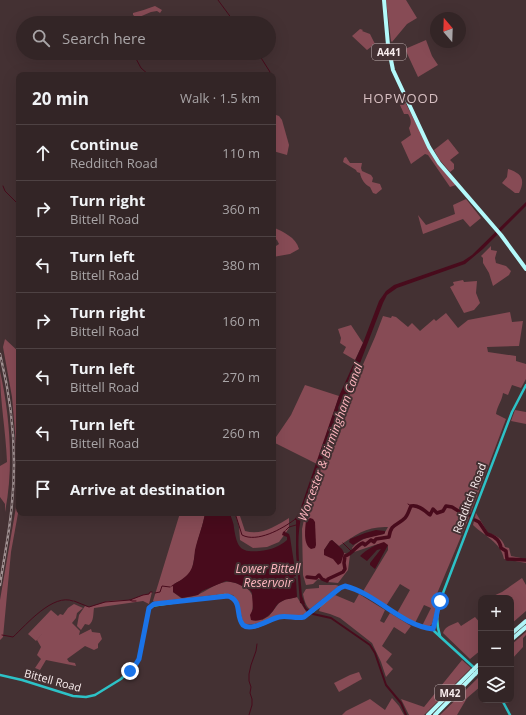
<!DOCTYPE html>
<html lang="en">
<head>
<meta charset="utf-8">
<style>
  :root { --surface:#332526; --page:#3b2d2e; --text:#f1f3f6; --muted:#a9a5a7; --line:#4e4243 }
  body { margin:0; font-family:"Open Sans",sans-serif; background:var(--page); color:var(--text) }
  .controls { position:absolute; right:12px; bottom:12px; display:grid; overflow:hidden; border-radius:8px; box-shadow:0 4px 16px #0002 }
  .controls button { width:36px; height:36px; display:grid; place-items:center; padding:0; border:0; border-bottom:1px solid var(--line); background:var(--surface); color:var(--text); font:20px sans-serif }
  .compass { position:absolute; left:430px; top:12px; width:36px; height:36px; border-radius:50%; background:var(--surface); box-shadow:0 4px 16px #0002; rotate:341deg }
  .stop { position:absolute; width:12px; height:12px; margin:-9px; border:3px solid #1a73e8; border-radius:50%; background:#fff }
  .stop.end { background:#1a73e8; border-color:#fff; box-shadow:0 1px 4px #0008 }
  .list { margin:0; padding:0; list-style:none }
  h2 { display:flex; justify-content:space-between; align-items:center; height:52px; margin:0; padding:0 16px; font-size:17px }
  h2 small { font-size:13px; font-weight:400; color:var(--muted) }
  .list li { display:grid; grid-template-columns:26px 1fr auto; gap:12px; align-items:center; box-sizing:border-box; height:56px; padding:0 16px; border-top:1px solid var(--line) }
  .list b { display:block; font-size:15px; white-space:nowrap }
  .list p { margin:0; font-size:13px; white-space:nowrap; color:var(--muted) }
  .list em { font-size:13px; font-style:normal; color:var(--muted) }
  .icon { flex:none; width:22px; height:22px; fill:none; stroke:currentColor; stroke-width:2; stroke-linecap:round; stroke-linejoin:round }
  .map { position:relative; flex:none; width:526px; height:715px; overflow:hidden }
  .search { position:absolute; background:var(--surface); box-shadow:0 4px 16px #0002; left:16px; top:16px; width:260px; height:44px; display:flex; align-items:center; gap:10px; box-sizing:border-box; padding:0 14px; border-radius:22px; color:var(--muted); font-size:15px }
  .panel { position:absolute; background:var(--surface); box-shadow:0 4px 16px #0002; left:16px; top:72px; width:260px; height:444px; border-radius:8px }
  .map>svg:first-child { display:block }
</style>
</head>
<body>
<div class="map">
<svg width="526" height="715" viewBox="0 0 526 715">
  <rect width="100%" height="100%" fill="#443133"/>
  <g fill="#874b55">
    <polygon points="386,0 406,0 417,18 407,24 392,42 391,41"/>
    <path d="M155,6L162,10L160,13L157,11L151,12L137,18L133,15V13C140,11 147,9 155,6Z"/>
    <polygon points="360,29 363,30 362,31 370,34 375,44 367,50 352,36"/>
    <polygon points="426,40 432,56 438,65 418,77 405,49"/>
    <path d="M405,102L429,149L456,185L450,187L428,155L425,154L411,164L401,142L411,135L409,128C412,123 411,119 408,114H404L400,105Z"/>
    <polygon points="273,114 279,116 282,120 289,145 287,155 273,151"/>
    <polygon points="448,139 459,153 450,160 454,164 454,169 450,172 439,159 434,150"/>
    <path d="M346,157L350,163H362L361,168L362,171L371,175L373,178L372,182L380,184L382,189L376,194L373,193L370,187C365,185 361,179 360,173L357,172L356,170L343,162L344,158Z"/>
    <path d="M508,169C521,173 526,179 519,193H515L502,183L507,177Z"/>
    <polygon points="466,199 481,218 470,227 463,219 423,234 418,215 426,225 455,214 453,205"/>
    <path d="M273,227C283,232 296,237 299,249L290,254L273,257V248L279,244L277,240L273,237Z"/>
    <polygon points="491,246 491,250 497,251 495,258 496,263 506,266 511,271 509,275 493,286 489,273 483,263 483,258 481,256"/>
    <polygon points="463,280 464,282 477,281 476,293 480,303 474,310 464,313 450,287 454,285 453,282"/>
    <path d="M510,312L512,322L523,321L519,346L487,347L488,352L516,356V361L526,364V379L521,388L512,385L508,395L503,393C502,401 497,406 496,414L506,419L468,520L436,596L439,598L432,624L428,628L422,626L431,608L424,605L415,623L397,613L410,590L400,584L386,606L362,593L388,550V545L378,544L354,552L352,548C360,538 372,536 384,534L388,527C367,526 355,535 339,546L332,540L330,541L324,550L344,555V553L350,555L348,570L338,583L328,582L318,579L313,584L306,585L303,575L302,529L305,515L318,476L338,422L375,337L383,316L391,318L392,316L396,317L408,327L412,323L420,331L434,319L436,321L446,313L458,328L468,320Z"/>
    <polygon points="351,325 363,343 355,360 343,353 346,347 340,343 341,338 338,329"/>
    <polygon points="5,339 19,352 19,508 11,552 3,637 0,640 0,600 16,507 17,456 12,397 3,347"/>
    <path d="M0,371C10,416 14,467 5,512V504L0,497V466L7,462C6,432 0,402 0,371Z"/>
    <polygon points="305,385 339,396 317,464 275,443 274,440 291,415"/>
    <polygon points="515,410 526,412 526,424 511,421"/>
    <path d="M180,513H205C203,526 198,537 196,549C194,556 194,564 191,571C188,577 180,581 174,584L173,592L181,598C186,597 192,597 197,595C206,592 215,583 226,582C229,581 235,583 238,584C252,589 255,596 252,611L262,620L269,616L279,603L286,599H289L297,597L307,613C299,618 291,614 282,616C269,618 259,626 245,624L243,622L238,603L233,595L224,594L155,602L153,601Z"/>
    <path d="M235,513H239L245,531C261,536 276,526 289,518V528L285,534L279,542L267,547L253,548L240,540L239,527Z"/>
    <path d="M476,513L488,533C496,535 503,539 505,547L509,548L511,556L526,559V563L504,559C501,542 484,536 473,525Z"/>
    <polygon points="522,578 526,585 526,611 511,624 511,598 492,598 491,597 502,592"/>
    <path d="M319,585H336L339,586L310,609C306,607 304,599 303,594L306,589L319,588Z"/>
    <path d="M150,592H152L149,604L143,601L94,608C93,614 94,621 89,625L85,624L81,630L77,626L79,615L85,606L89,607L109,601L130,600L143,595L149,594Z"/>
    <path d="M359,594L385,610L380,621L384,623L390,613L411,626L405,634L394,627L382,646L392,654L386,662L393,669L386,677L381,662L372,643L340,618L330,614L319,611C320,604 329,599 335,595L354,603Z"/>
    <polygon points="74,604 83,608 77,613 76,618 72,623 80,631 79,635 91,629 92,632 100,633 102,639 98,644 98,648 94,650 85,646 67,659 69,662 75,663 76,666 46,660 40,670 35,668 41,659 37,655 41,647 37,640 43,633 36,641 28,634 51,610 58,616 60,614 63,615 68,608"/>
    <path d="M475,617L481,624V650L470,659L443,633C445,626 452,625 458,622L461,626Z"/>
    <polygon points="526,632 526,635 523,638 523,647 511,660 511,645"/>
    <polygon points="462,660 471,668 424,715 409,715 401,699 424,707"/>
    <polygon points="359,672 362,679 339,692 334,683 350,675"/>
    <polygon points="480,676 481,677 481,686 467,698 457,715 440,715"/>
    <polygon points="392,698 399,706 404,715 342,715 346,711 370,699 385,710"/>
  </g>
  <g fill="#480b1c">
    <path d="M526,202V206L483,249L465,264L397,288L387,295L383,303L357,371L333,430L302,514C295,540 300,569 302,596L305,604L300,603L296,553V520H294L299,513L339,396L363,343L379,301L386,291L394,285L463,261L472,255Z"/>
    <path d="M205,513H230C231,518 234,523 234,528C237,547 240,553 260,551C270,550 279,547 287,540V537L282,535L283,532L286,530L285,532L289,534L290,537L296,576L293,577L296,579L297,597C290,599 284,599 279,603C276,605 275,608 273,611C268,617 259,623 251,620L250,615L253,609L252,593L250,590L236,583L226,581L202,591L198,595L182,598L173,592V586L170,587C176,582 183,580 188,574C194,568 194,558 195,550C198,537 203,526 205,513Z"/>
    <path d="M310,518L313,519L315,522L316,545L315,548L311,549C303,545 305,529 306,521Z"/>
    <polygon points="376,530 385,531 385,533 384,534 363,539 353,545 349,542 350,539 365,533"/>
    <polygon points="332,540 342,549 344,553 341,563 338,565 333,559 324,555 324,550 330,541"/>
    <path d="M384,542L388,545L387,547L375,569L370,565V563L381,549L377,550L367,561L360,556C366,550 376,544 384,542Z"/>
  </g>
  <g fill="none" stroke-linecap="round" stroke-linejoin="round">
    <g stroke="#480b1c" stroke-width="1">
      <polyline points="218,0 235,23"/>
      <polyline points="258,53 270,72 269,75"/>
      <polyline points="132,55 134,55 141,68 149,75"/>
      <polyline points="3,186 5,191 19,205"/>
      <polyline points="408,504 411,506"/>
      <path d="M235,513L242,535C257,543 282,529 294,520"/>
      <polyline points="286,530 289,527 296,525"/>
      <polyline points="343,543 352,552"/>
      <polyline points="155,593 160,592 162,586 170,587"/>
      <polyline points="130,600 132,601 136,601"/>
      <polyline points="74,601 89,607 105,602 130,600 143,595 149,594 150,592 152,592"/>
      <path d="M2,635L13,637C27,624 53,593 73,601"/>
      <polyline points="249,715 252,705 252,699 250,693 251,687 249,681 249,674 251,665 256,651 257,644"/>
    </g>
    <polyline stroke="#480b1c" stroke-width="2" points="302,602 306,609 313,614 331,618 370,645 375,653 386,685 401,703 406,715"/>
    <g stroke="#480b1c" stroke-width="3.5">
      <path d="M475,520L479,522L487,534C494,536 500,540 501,548L506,551L507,559L526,560"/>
      <path d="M307,577L316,578L319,575L322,579L327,581L328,579L343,572L345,569L344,563L345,556C353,554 355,546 363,543L365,545L371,540L374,542L376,539L389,537C391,523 397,526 405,518C408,515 409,510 411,506C418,504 425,511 430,515L433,509L437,513L443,511L446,506L452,507L460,512L462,507L469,515"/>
    </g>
    <g stroke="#2dc2c7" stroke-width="2.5">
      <polyline points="433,627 434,631 481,674"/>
      <path d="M440,636C436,624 436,614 440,601L512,412L526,385"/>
      <path d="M0,675L22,680L73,696L86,697L95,695L121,679L136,664L140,655L149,609L151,606L225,595C245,596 233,618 245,626C253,632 271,619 280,617C288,615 296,620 304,617C315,612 331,596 340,588L345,586C377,594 400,625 433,629"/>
      <polyline points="502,700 510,715"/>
    </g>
    <g stroke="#b3f9fb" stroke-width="4">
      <polyline points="384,0 388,45 393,70 429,147 439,163 501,235 526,269"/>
      <polyline points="511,634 526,621"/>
      <polyline points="511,640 526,627"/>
      <polyline points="428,715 472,671"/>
      <polyline points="435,715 475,674"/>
    </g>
    <defs>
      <path id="rail" d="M0,354C12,402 17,453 12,503C10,530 4,557 0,585"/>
    </defs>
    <use href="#rail" stroke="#a19293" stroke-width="2.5"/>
    <use href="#rail" stroke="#443133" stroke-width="1" stroke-dasharray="3" stroke-linecap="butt"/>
    <g stroke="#b3f9fb" stroke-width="4">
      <polyline points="472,671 478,665"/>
      <polyline points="475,674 481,668"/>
    </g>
  </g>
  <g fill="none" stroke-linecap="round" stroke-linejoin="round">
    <path stroke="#1a73e8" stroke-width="5" d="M130,671L136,664L139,659L149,608L154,604L228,596C243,601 235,616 243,625C251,632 270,619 279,617C287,615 296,619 304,617L340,588L345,586C377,594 400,625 433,629C436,620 437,610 440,601"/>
  </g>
  <g text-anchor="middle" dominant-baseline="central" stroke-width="4" stroke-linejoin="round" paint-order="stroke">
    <g fill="#443133" stroke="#c1b3b4" stroke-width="1">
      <rect x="372" y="44" width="34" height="16" rx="3"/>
      <rect x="435" y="685" width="30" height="16" rx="3"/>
    </g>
    <g font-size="10" font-weight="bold" fill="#f7ebec">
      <text x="389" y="52">A441</text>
      <text x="450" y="693">M42</text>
    </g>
    <g font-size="11" fill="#f7ebec" stroke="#443133">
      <text transform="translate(469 498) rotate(-69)">Redditch Road</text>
      <text transform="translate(53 680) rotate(15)">Bittell Road</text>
    </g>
    <g font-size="12" font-style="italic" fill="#ffb6bf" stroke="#443133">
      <text transform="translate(330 442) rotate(-70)">Worcester &amp; Birmingham Canal</text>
      <text x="268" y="568">Lower Bittell<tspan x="268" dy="14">Reservoir</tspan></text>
    </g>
    <g font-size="13" letter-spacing="1" fill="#d8c0c3" stroke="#443133">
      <text x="401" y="98">HOPWOOD</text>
    </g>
  </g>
</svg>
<div class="controls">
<button>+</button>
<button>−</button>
<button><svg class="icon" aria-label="layers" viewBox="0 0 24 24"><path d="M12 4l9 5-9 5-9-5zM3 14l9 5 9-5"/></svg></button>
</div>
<svg class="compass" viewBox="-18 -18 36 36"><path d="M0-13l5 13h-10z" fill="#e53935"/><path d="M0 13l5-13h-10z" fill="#a9a5a7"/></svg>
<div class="stop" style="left:440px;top:601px"></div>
<div class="stop end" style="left:130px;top:671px"></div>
<div class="search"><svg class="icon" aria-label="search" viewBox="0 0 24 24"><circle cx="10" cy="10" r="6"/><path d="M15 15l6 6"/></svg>Search here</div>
<section class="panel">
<h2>20 min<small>Walk · 1.5 km</small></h2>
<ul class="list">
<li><svg class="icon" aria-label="ahead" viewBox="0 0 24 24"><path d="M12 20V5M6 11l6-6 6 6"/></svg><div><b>Continue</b><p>Redditch Road</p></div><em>110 m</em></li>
<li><svg class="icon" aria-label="right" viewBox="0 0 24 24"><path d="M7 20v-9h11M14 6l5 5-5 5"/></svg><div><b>Turn right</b><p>Bittell Road</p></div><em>360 m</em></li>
<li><svg class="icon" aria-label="left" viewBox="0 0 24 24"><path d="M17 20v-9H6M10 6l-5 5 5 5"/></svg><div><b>Turn left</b><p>Bittell Road</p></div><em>380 m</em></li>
<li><svg class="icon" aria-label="right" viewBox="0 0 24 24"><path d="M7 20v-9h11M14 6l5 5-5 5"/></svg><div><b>Turn right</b><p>Bittell Road</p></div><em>160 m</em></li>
<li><svg class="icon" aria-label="left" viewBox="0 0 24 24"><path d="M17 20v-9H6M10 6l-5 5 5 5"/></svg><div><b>Turn left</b><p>Bittell Road</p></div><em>270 m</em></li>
<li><svg class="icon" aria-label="left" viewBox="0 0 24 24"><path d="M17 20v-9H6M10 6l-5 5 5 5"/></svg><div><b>Turn left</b><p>Bittell Road</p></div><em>260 m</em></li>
<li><svg class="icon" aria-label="arrive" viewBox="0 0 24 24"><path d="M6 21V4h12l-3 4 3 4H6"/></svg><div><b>Arrive at destination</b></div></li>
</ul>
</section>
</div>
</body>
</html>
